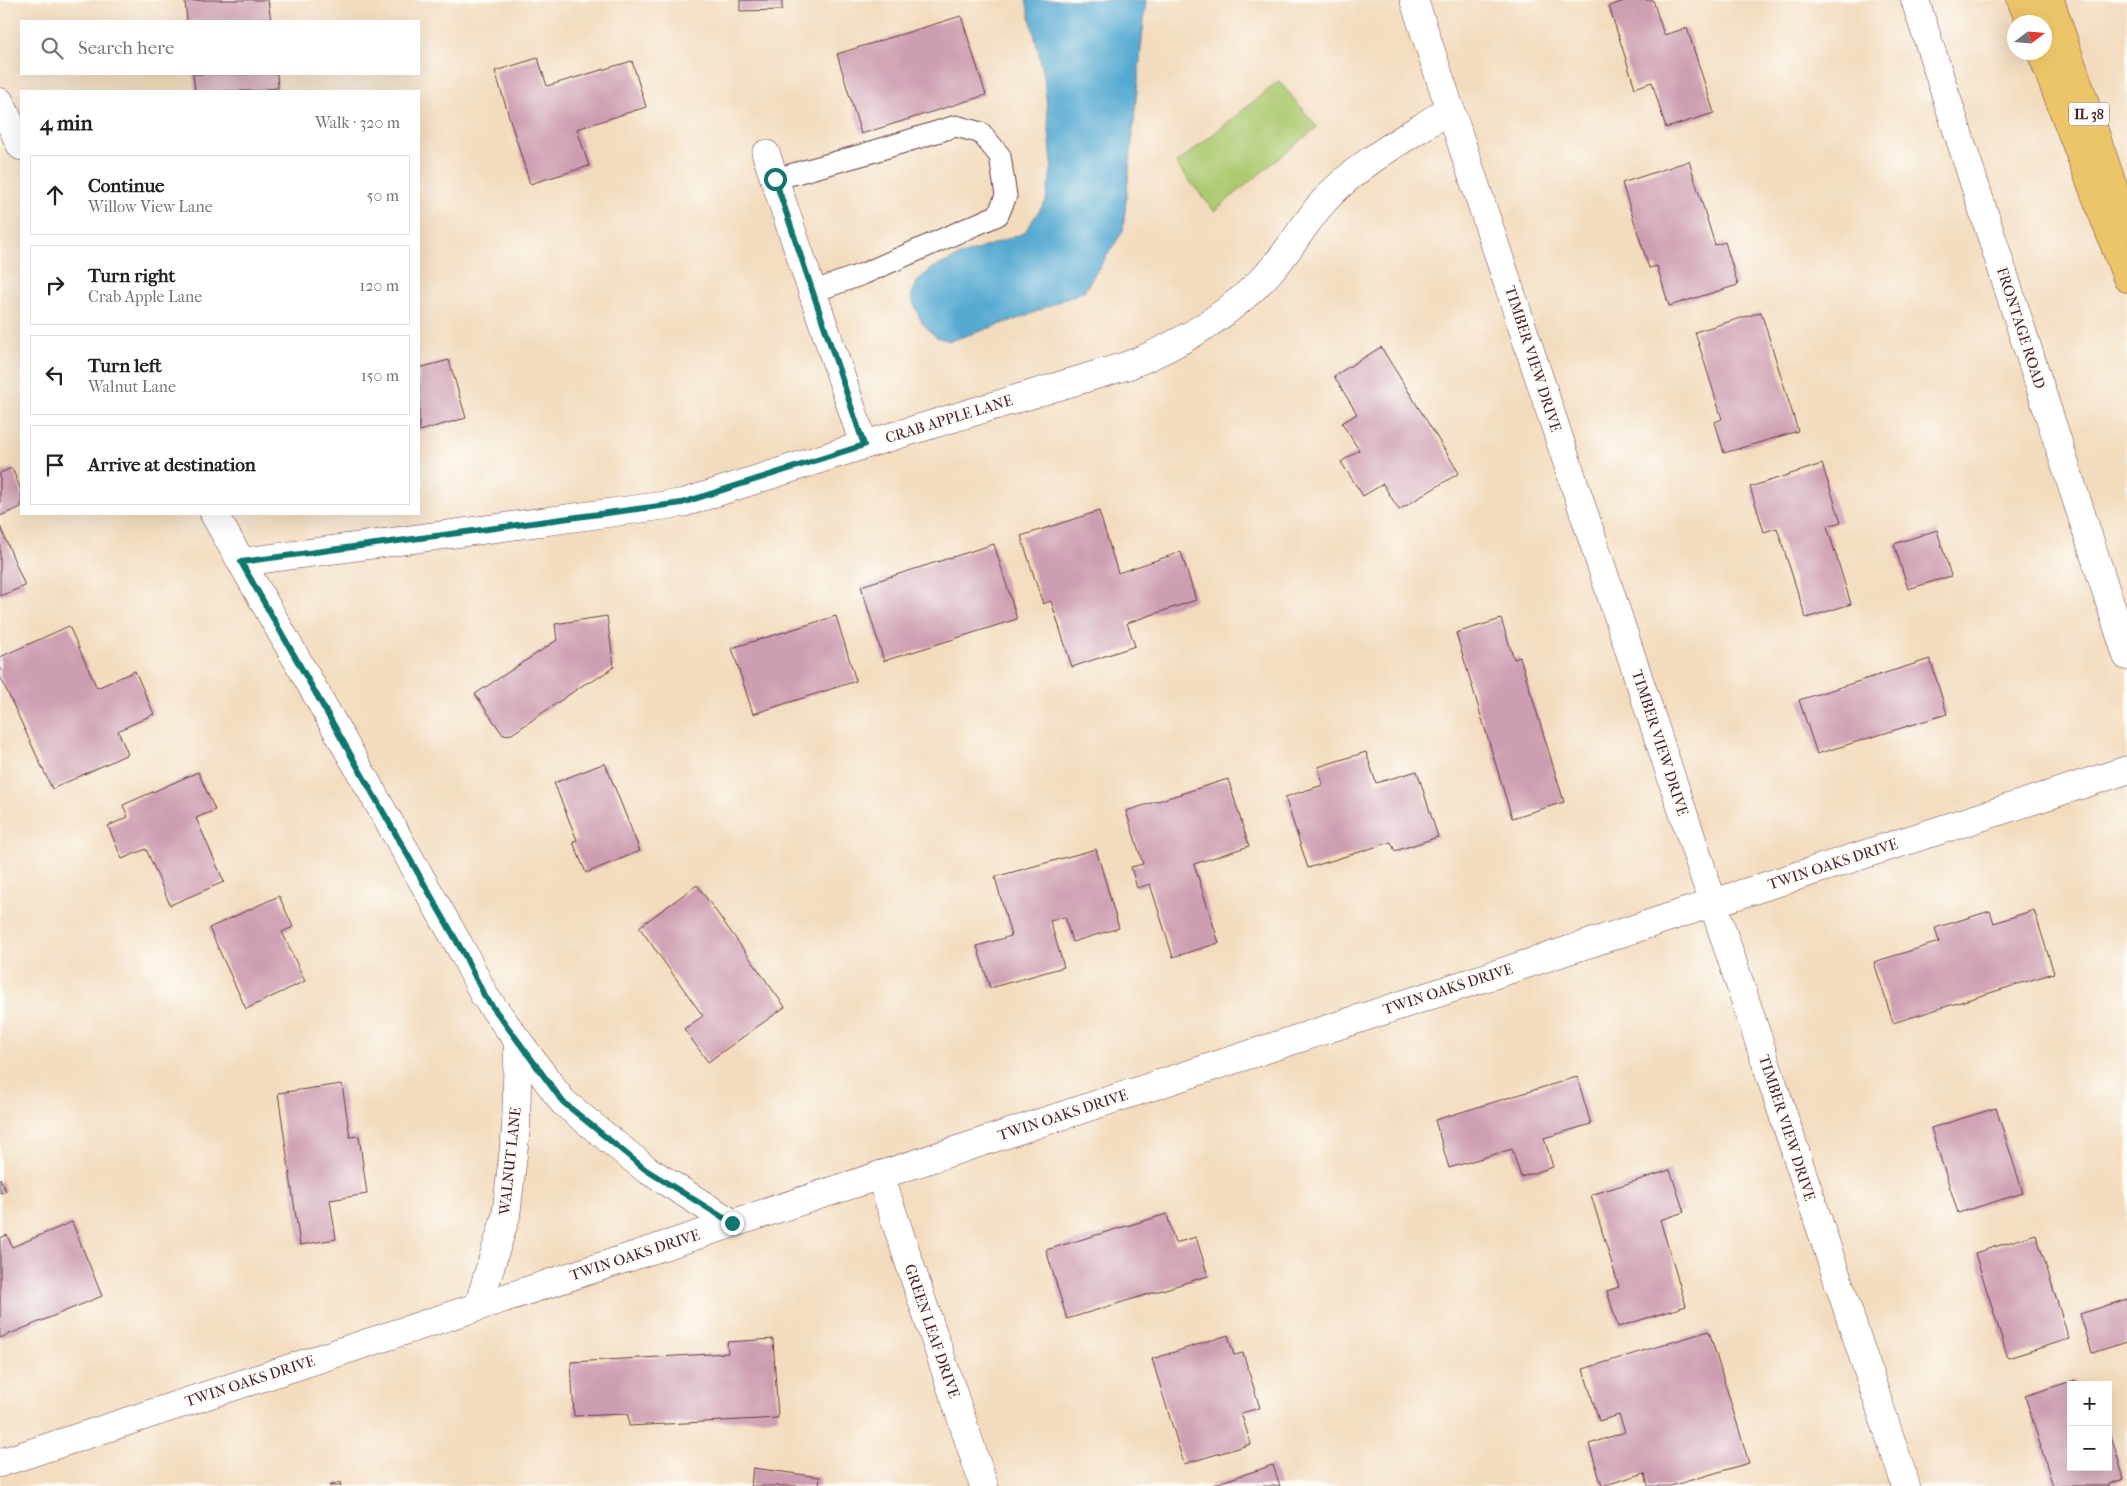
<!DOCTYPE html>
<html lang="en">
<head>
<meta charset="utf-8">
<style>
  :root { --surface:#fff; --page:#f2f2f2; --text:#202124; --muted:#757577; --line:#e0e0e0 }
  body { margin:0; font-family:"IM FELL French Canon",serif; background:var(--page); color:var(--text) }
  .controls { position:absolute; right:15px; bottom:15px; display:grid; overflow:hidden; border-radius:0px; box-shadow:0 5px 20px #0002 }
  .controls button { width:45px; height:45px; display:grid; place-items:center; padding:0; border:0; border-bottom:1px solid var(--line); background:var(--surface); color:var(--text); font:25px sans-serif }
  .compass { position:absolute; left:2007px; top:15px; width:45px; height:45px; border-radius:50%; background:var(--surface); box-shadow:0 5px 20px #0002; rotate:74deg }
  .stop { position:absolute; width:15px; height:15px; margin:-11px; border:4px solid #0f766e; border-radius:50%; background:#fff }
  .stop.end { background:#0f766e; border-color:#fff; box-shadow:0 1px 5px #0008 }
  .list { margin:0; padding:0; list-style:none }
  h2 { display:flex; justify-content:space-between; align-items:center; height:65px; margin:0; padding:0 20px; font-size:21px }
  h2 small { font-size:16px; font-weight:400; color:var(--muted) }
  .list li { display:grid; grid-template-columns:32px 1fr auto; gap:15px; align-items:center; box-sizing:border-box; height:80px; margin:0 10px 10px; padding:0 10px; border:1px solid var(--line); border-radius:0px }
  .list b { display:block; font-size:19px; white-space:nowrap }
  .list p { margin:0; font-size:16px; white-space:nowrap; color:var(--muted) }
  .list em { font-size:16px; font-style:normal; color:var(--muted) }
  .icon { flex:none; width:28px; height:28px; fill:none; stroke:currentColor; stroke-width:2; stroke-linecap:round; stroke-linejoin:round }
  .map { position:relative; flex:none; width:2127px; height:1486px; overflow:hidden }
  .search { position:absolute; background:var(--surface); box-shadow:0 5px 20px #0002; left:20px; top:20px; width:400px; height:55px; display:flex; align-items:center; gap:12px; box-sizing:border-box; padding:0 18px; border-radius:0px; color:var(--muted); font-size:19px }
  .panel { position:absolute; background:var(--surface); box-shadow:0 5px 20px #0002; left:20px; top:90px; width:400px; height:425px; border-radius:0px }
  .map>svg:first-child { display:block }
</style>
</head>
<body>
<div class="map">
<svg width="2127" height="1486" viewBox="0 0 2127 1486">
  <rect width="100%" height="100%" fill="#fdfcf7"/>
  <filter id="ink" filterUnits="userSpaceOnUse"><feTurbulence type="fractalNoise" baseFrequency=".02" numOctaves="2"/><feDisplacementMap in="SourceGraphic" scale="10" xChannelSelector="R" yChannelSelector="G"/><feConvolveMatrix kernelMatrix="1 2 1 2 8 2 1 2 1" color-interpolation-filters="sRGB"/></filter>
  <filter id="wash" filterUnits="userSpaceOnUse"><feTurbulence type="fractalNoise" baseFrequency=".0096" numOctaves="4" result="noise"/><feDisplacementMap in="SourceGraphic" scale="20" xChannelSelector="R" yChannelSelector="G"/><feGaussianBlur stdDeviation="1.12" result="paint"/><feColorMatrix in="noise" values="0 0 0 0 0 0 0 0 0 0 0 0 0 0 0 0 0 1.4 0 .05"/><feComposite in="paint" operator="in"/></filter>
  <g filter="url(#wash)">
    <rect width="100%" height="100%" fill="#f3dcbe"/>
    <polygon fill="#adca71" stroke="#7c744e" points="1279,81 1317,127 1214,211 1176,164"/>
    <polygon fill="#56aad2" stroke="#50647e" points="1026,0 1146,0 1123,231 1084,291 1026,316 950,341 936,337 922,323 911,297 918,280 933,268 962,255 1024,233 1046,201 1052,164 1044,76"/>
    <g id="blocks">
      <g fill="#cd9db1">
        <polygon points="203,0 268,0 271,21 187,21 185,2"/>
        <polygon points="740,0 782,0 782,10 740,11"/>
        <polygon points="1627,0 1653,0 1664,35 1687,28 1714,113 1666,128 1652,82 1635,88 1609,6"/>
        <polygon points="961,16 986,95 861,134 837,54"/>
        <polygon points="538,58 547,86 632,61 646,107 577,129 589,166 530,184 495,71"/>
        <polygon points="193,74 277,74 278,88 266,89 267,91 195,91"/>
        <polygon points="1689,161 1715,245 1725,242 1738,285 1669,306 1657,266 1649,268 1622,183"/>
        <polygon points="1761,312 1798,431 1724,453 1715,422 1722,419 1695,332"/>
        <polygon points="1381,347 1459,473 1399,510 1383,484 1363,496 1341,462 1359,450 1342,423 1357,414 1334,376"/>
        <polygon points="449,360 466,418 419,431 419,368"/>
        <polygon points="1822,464 1841,522 1827,526 1851,604 1806,618 1777,528 1764,532 1750,487"/>
        <polygon points="12,468 21,490 21,507 0,516 0,473"/>
        <polygon points="1099,511 1118,573 1181,552 1196,600 1127,623 1135,646 1072,667 1051,601 1043,604 1021,536"/>
        <polygon points="0,526 25,586 0,596"/>
        <polygon points="1937,530 1951,576 1908,589 1894,544"/>
        <polygon points="994,544 1017,619 884,661 861,586"/>
        <polygon points="607,616 614,667 593,681 586,683 512,734 503,735 475,694 557,640 555,624"/>
        <polygon points="836,616 856,681 753,714 732,648"/>
        <polygon points="1501,619 1514,659 1520,657 1564,802 1512,818 1456,633"/>
        <polygon points="69,626 97,688 135,671 154,714 118,731 128,754 52,789 0,676 0,657"/>
        <polygon points="1930,659 1947,714 1817,754 1799,700"/>
        <polygon points="1366,752 1376,783 1417,771 1438,837 1395,851 1391,842 1308,868 1285,797 1323,785 1318,767"/>
        <polygon points="605,763 640,851 586,873 573,842 577,840 554,783"/>
        <polygon points="198,772 215,810 196,818 224,882 170,905 146,849 122,859 108,826 128,817 123,805"/>
        <polygon points="1228,779 1249,846 1194,864 1219,943 1173,957 1150,884 1137,888 1131,867 1143,864 1126,811"/>
        <polygon points="1096,849 1119,928 1072,942 1065,917 1050,921 1064,967 990,988 977,946 1011,936 995,877"/>
        <polygon points="697,885 785,1007 708,1062 684,1029 703,1016 639,927"/>
        <polygon points="279,896 293,927 282,932 305,981 246,1009 209,928"/>
        <polygon points="2034,910 2054,973 1893,1023 1874,962 1939,942 1935,928 1990,911 1994,923"/>
        <polygon points="1577,1077 1591,1124 1544,1138 1553,1167 1521,1177 1512,1149 1449,1168 1435,1120"/>
        <polygon points="342,1084 350,1137 359,1136 367,1194 330,1200 336,1239 300,1245 278,1093"/>
        <polygon points="1996,1108 2023,1193 1958,1213 1931,1128"/>
        <polygon points="1670,1170 1684,1212 1660,1220 1686,1306 1618,1327 1607,1291 1619,1287 1591,1195"/>
        <polygon points="0,1178 6,1191 0,1193"/>
        <polygon points="1167,1214 1175,1243 1196,1237 1208,1276 1067,1319 1046,1250"/>
        <polygon points="72,1222 102,1296 0,1338 0,1238 7,1235 12,1247"/>
        <polygon points="2036,1234 2069,1339 2008,1358 1975,1253"/>
        <polygon points="2127,1299 2127,1342 2092,1353 2080,1314"/>
        <polygon points="1709,1331 1749,1463 1671,1486 1648,1486 1645,1473 1602,1486 1589,1444 1625,1432 1619,1415 1599,1421 1583,1369"/>
        <polygon points="1228,1335 1234,1355 1243,1353 1260,1408 1241,1413 1251,1444 1184,1464 1152,1359"/>
        <polygon points="773,1339 778,1418 629,1426 628,1414 574,1416 571,1362 728,1353 727,1342"/>
        <polygon points="2075,1380 2077,1385 2071,1385 2071,1467 2108,1467 2109,1428 2124,1479 2109,1484 2109,1486 2053,1486 2025,1396"/>
        <polygon points="1273,1465 1280,1486 1209,1486"/>
        <polygon points="753,1468 820,1477 819,1486 751,1486"/>
        <polygon points="340,1482 341,1486 329,1486"/>
      </g>
    </g>
  </g>
  <g filter="url(#ink)">
    <use href="#blocks" fill-opacity="0" stroke="#633b41" stroke-width="1"/>
    <g fill="none" stroke-linecap="round" stroke-linejoin="round">
      <defs>
        <polyline id="service" points="775,179 865,154 956,126 981,133 1000,156 1006,196 998,215 863,274 812,292"/>
        <g id="minor">
          <polyline points="1414,0 1906,1486"/>
          <polyline points="0,102 21,146"/>
          <polyline points="766,154 864,445"/>
          <polyline points="214,514 464,954 484,995 518,1041 516,1129 506,1216 478,1307"/>
          <path d="M241,562L683,503L864,445L1129,365C1184,343 1234,312 1273,268C1292,247 1305,222 1324,201C1358,163 1408,137 1450,109"/>
          <polyline points="518,1041 563,1102 646,1169 732,1223"/>
          <polyline points="880,1175 984,1486"/>
          <polyline points="0,1463 1713,903 2127,770"/>
        </g>
        <polyline id="tertiary" points="1915,0 2127,656"/>
        <g id="trunk">
          <polyline points="2021,0 2030,22"/>
          <polyline points="2050,0 2127,228"/>
          <polyline points="2041,52 2127,278"/>
        </g>
      </defs>
      <use href="#service" stroke="#633b41" stroke-width="23"/>
      <use href="#minor" stroke="#633b41" stroke-width="29"/>
      <use href="#tertiary" stroke="#633b41" stroke-width="29"/>
      <use href="#trunk" stroke="#633b41" stroke-width="29"/>
      <use href="#service" stroke="#fff" stroke-width="21"/>
      <use href="#minor" stroke="#fff" stroke-width="28"/>
      <use href="#tertiary" stroke="#fff" stroke-width="28"/>
      <use href="#trunk" stroke="#edc569" stroke-width="28"/>
    </g>
  </g>
  <g fill="none" stroke-linecap="round" stroke-linejoin="round" filter="url(#ink)">
    <polyline stroke="#0f766e" stroke-width="6" points="732,1223 646,1170 563,1102 484,995 464,954 241,562 682,503 864,445 775,179"/>
  </g>
  <g text-anchor="middle" dominant-baseline="central" stroke-width="5" stroke-linejoin="round" paint-order="stroke">
    <rect fill="#fdfcf7" stroke="#806168" stroke-width="1" x="2069" y="102.5" width="40" height="23" rx="4"/>
    <g font-size="14" font-weight="bold" fill="#4a1f2b">
      <text x="2089" y="114">IL 38</text>
    </g>
    <g font-size="15" fill="#4a1f2b" stroke="#fdfcf7">
      <text transform="translate(2021 328) rotate(72)">FRONTAGE ROAD</text>
      <text transform="translate(1533 359) rotate(72)">TIMBER VIEW DRIVE</text>
      <text transform="translate(949 419) rotate(-17)">CRAB APPLE LANE</text>
      <text transform="translate(1660 743) rotate(72)">TIMBER VIEW DRIVE</text>
      <text transform="translate(1833 864) rotate(-18)">TWIN OAKS DRIVE</text>
      <text transform="translate(1448 989) rotate(-18)">TWIN OAKS DRIVE</text>
      <text transform="translate(1063 1115) rotate(-18)">TWIN OAKS DRIVE</text>
      <text transform="translate(1787 1128) rotate(72)">TIMBER VIEW DRIVE</text>
      <text transform="translate(510 1161) rotate(-84)">WALNUT LANE</text>
      <text transform="translate(635 1255) rotate(-18)">TWIN OAKS DRIVE</text>
      <text transform="translate(932 1331) rotate(71)">GREEN LEAF DRIVE</text>
      <text transform="translate(250 1381) rotate(-18)">TWIN OAKS DRIVE</text>
    </g>
  </g>
</svg>
<div class="controls">
<button>+</button>
<button>−</button>
</div>
<svg class="compass" viewBox="-18 -18 36 36"><path d="M0-13l5 13h-10z" fill="#e53935"/><path d="M0 13l5-13h-10z" fill="#757577"/></svg>
<div class="stop" style="left:775px;top:179px"></div>
<div class="stop end" style="left:732px;top:1223px"></div>
<div class="search"><svg class="icon" aria-label="search" viewBox="0 0 24 24"><circle cx="10" cy="10" r="6"/><path d="M15 15l6 6"/></svg>Search here</div>
<section class="panel">
<h2>4 min<small>Walk · 320 m</small></h2>
<ul class="list">
<li><svg class="icon" aria-label="ahead" viewBox="0 0 24 24"><path d="M12 20V5M6 11l6-6 6 6"/></svg><div><b>Continue</b><p>Willow View Lane</p></div><em>50 m</em></li>
<li><svg class="icon" aria-label="right" viewBox="0 0 24 24"><path d="M7 20v-9h11M14 6l5 5-5 5"/></svg><div><b>Turn right</b><p>Crab Apple Lane</p></div><em>120 m</em></li>
<li><svg class="icon" aria-label="left" viewBox="0 0 24 24"><path d="M17 20v-9H6M10 6l-5 5 5 5"/></svg><div><b>Turn left</b><p>Walnut Lane</p></div><em>150 m</em></li>
<li><svg class="icon" aria-label="arrive" viewBox="0 0 24 24"><path d="M6 21V4h12l-3 4 3 4H6"/></svg><div><b>Arrive at destination</b></div></li>
</ul>
</section>
</div>
</body>
</html>
